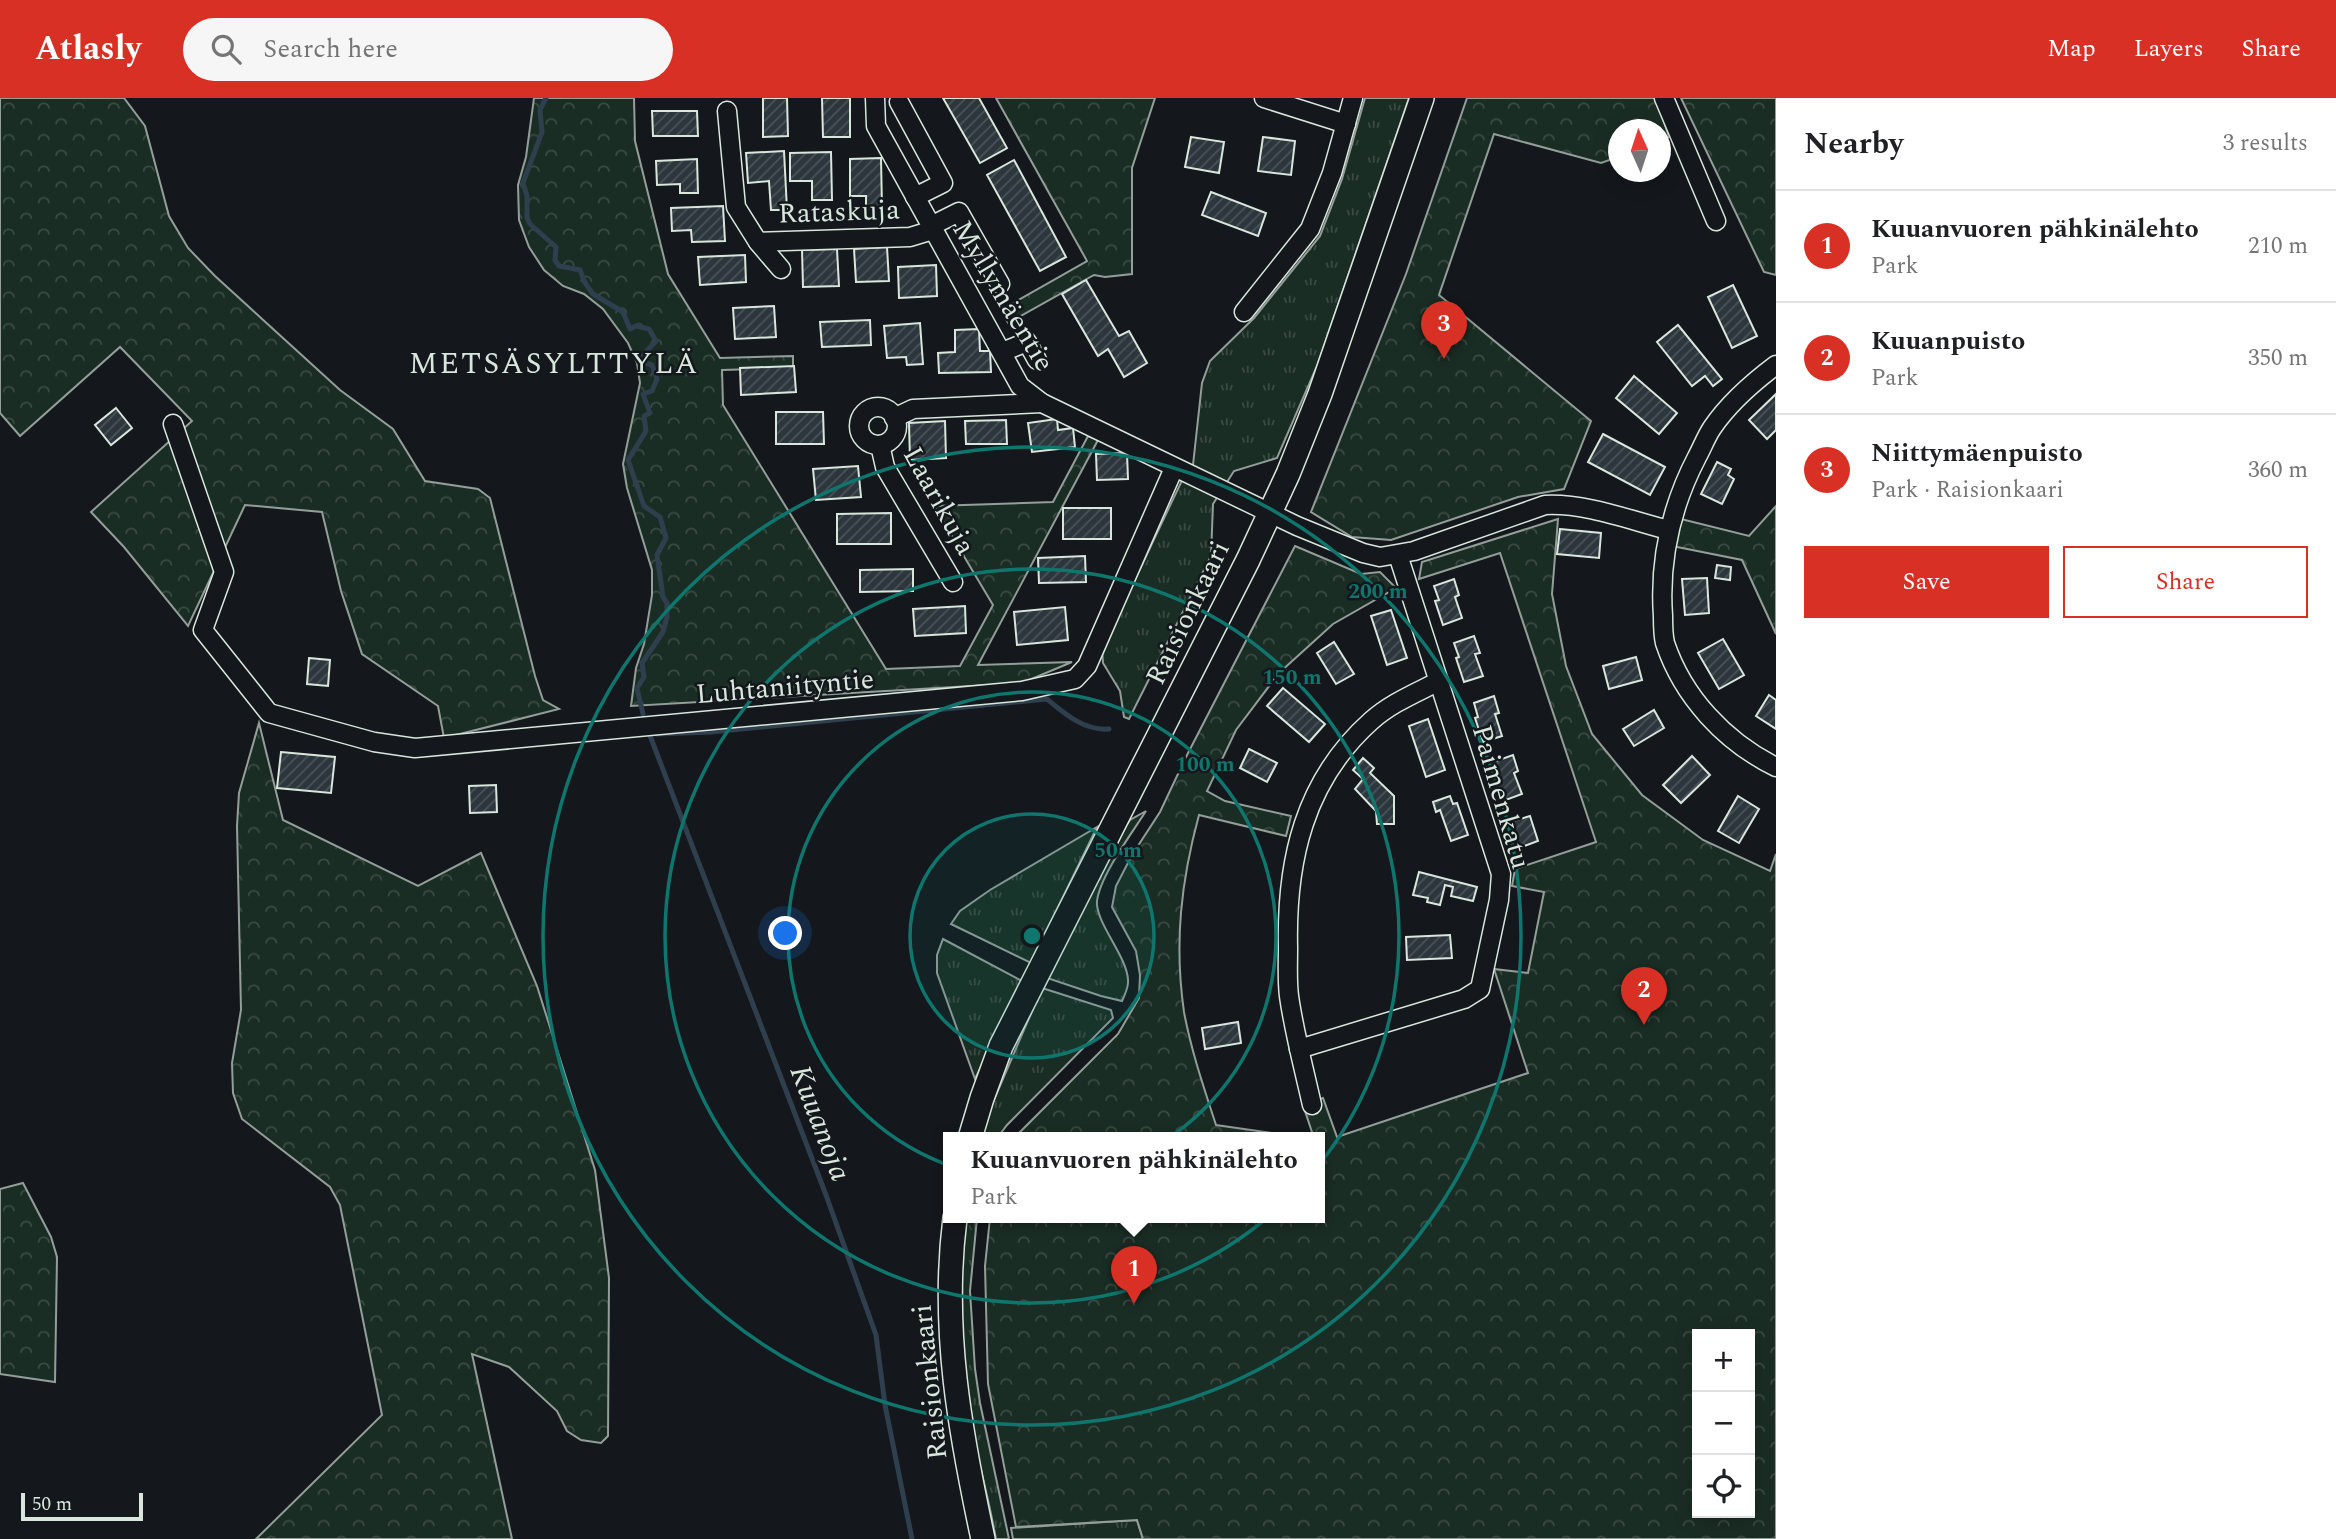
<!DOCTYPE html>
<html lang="en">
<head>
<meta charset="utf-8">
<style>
  :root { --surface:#fff; --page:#f6f6f6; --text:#202124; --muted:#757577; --line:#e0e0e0; --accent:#d93025 }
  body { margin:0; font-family:Spectral,serif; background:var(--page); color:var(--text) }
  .controls { position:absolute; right:21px; bottom:21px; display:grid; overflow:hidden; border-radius:0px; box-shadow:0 4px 18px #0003 }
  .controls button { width:63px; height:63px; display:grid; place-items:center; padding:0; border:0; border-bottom:2px solid var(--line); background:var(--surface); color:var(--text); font:35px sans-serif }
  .compass { position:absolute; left:1608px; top:21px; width:63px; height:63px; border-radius:50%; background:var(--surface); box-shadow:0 4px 18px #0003; rotate:357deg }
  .scale { position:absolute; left:21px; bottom:18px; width:122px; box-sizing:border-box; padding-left:7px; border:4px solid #d8e6dc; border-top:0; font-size:19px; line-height:24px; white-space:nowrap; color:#d8e6dc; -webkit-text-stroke:5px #14181c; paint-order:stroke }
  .you { position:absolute; left:786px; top:836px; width:24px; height:24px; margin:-18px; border:5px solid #fff; border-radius:50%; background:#1a73e8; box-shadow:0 0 0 10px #1a73e833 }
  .badge { display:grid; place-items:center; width:46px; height:46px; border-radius:50%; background:var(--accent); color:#fff; font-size:23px; font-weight:700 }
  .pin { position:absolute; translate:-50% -58px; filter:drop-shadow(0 2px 4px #0008) }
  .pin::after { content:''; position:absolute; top:37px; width:24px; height:21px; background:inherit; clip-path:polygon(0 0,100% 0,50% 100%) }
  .popup { position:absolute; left:943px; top:1034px; width:382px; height:91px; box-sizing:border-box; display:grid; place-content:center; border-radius:0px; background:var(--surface); filter:drop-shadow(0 2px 5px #0005); font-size:23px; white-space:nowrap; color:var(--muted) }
  .popup b { font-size:26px; color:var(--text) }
  .popup::after { content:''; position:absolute; left:50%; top:100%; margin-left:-14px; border:14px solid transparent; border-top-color:var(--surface) }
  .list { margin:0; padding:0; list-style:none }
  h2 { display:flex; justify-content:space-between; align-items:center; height:91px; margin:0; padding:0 28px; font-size:30px }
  h2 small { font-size:23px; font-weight:400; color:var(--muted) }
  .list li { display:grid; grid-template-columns:46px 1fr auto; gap:21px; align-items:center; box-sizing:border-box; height:112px; padding:0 28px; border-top:2px solid var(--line) }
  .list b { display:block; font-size:26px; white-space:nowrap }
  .list p { margin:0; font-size:23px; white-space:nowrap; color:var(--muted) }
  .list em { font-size:23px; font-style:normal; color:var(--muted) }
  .actions { display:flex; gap:14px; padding:21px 28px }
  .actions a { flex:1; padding:16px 0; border:2px solid var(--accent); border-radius:0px; text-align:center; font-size:24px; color:var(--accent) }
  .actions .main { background:var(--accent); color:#fff }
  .icon { flex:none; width:38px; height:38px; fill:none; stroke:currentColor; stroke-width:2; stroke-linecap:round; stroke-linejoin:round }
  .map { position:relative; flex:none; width:1776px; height:1441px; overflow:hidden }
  header { display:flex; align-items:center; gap:42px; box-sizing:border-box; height:98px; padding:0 35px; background:var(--accent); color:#fff }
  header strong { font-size:33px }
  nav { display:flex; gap:38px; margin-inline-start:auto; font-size:24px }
  .search { width:490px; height:63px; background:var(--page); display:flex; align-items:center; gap:18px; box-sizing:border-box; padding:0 24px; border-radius:38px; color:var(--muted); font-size:26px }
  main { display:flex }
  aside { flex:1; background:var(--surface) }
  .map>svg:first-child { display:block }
</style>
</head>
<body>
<header>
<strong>Atlasly</strong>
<div class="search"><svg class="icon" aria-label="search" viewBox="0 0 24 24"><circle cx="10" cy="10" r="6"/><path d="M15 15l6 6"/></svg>Search here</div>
<nav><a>Map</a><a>Layers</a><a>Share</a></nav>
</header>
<main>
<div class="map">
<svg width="1776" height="1441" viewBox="0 0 1776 1441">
  <defs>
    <pattern id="grass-tufts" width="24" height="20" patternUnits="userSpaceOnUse" patternTransform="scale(1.75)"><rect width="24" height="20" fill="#1a2d24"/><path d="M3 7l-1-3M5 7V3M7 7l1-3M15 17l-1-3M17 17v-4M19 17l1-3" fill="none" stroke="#3b4b43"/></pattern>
    <pattern id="forest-crowns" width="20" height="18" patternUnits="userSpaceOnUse" patternTransform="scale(1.75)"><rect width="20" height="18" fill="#1a2d24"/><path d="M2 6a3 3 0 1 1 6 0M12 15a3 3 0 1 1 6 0" fill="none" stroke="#3b4b43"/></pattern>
    <pattern id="building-hatch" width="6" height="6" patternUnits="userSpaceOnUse" patternTransform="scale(1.75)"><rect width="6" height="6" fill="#2c363c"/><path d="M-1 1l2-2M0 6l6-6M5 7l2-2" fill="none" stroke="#4a5358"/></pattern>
  </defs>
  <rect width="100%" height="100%" fill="#14181c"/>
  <g fill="url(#grass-tufts)" stroke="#939e99" stroke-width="2">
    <polygon points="1365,0 1409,0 1317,268 1277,360 1234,373 1213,406 1211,458 1129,621 1124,619 1120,593 1103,565 1102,551 1185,376 1193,367 1202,285 1210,263 1254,220 1320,138 1342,81"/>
    <path d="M1146,713C1132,735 1100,778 1097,803C1095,824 1127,858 1128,882C1129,889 1125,896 1122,903L1101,898L1047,880L1126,728L1130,722Z"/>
    <polygon points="1097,729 1031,865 951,826 960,813 990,792"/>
    <polygon points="943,841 1022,883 975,981 937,875 937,857"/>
    <polygon points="1042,890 1111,912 1113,920 1007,1027 997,1040 980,1040 984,1025"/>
    <path d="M964,1120H977L970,1193L975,1271L980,1305L1009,1441H996C986,1385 968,1329 962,1271C957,1221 961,1171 964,1120Z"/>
    <polygon points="1137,1422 1143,1441 1013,1441 1011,1430"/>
  </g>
  <g fill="url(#forest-crowns)" stroke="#939e99" stroke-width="2" fill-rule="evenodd">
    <polygon points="0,0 124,0 145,28 169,118 188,150 215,178 340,292 393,331 425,383 478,391 490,400 535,578 543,602 559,611 444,640 438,608 362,556 341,493 322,414 245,407 188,528 124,449 91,414 192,323 120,249 20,338 0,315"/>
    <polygon points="534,0 634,0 635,43 668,176 720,260 793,258 793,270 722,272 723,307 886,571 960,568 993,507 934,408 1053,404 1088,338 1098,342 978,567 1072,564 1022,585 631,608 636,570 644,546 652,497 652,472 627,390 623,366 640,285 637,265 628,245 603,211 584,196 563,188 544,172 529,149 519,122 518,87 526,59"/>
    <polygon points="996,0 1155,0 1132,70 1132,176 1105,179 1094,177 1008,225 1001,212 1087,163"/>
    <polygon points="1467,0 1656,0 1669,39 1661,42 1660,32 1618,32 1618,59 1601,65 1494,36 1439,197 1591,323 1564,391 1518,399 1391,442 1352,439 1311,414 1406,176"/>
    <polygon points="1681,0 1776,0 1776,177 1764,174"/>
    <polygon points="1776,408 1776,536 1742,462 1672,448 1677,420 1749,438"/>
    <path d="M1558,421L1552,496L1566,568L1592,636L1642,697L1703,742L1770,773L1776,756V1441H1143L1137,1422L1016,1429L988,1286L985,1168L990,1120H1320V1040H1314L1303,1007L1323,1000L1337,1039L1528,975L1494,871L1528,875L1544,794L1512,788L1515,771L1596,744L1500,455L1419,481L1422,464ZM1697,1236H1750V1415H1697Z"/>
    <path d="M1295,448L1361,476L1380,474L1396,490L1333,526L1279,575L1236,632L1207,693L1225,703L1291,718L1286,738L1199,717C1181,783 1174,845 1184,914C1191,952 1204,990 1216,1027L1306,1040H1014L1118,936L1139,900L1140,877L1136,853L1112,809L1116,788L1132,757L1160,714L1186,659Z"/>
    <polygon points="259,625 283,722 418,788 481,755 537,888 595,1072 609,1180 608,1338 601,1345 581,1342 567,1333 557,1313 509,1269 472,1256 512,1441 256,1441 382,1317 340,1107 330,1089 242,1021 233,995 232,965 241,912 237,728 239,695"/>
    <polygon points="23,1085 51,1139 57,1159 55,1284 0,1276 0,1091"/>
  </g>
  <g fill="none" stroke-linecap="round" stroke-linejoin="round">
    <g stroke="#2f3f4d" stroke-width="5">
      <polyline points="546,0 540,12 542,34 523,85 527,98 527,120 530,126 556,149 555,162 559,168 580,172 585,185 593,196 623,214 630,231 636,228 649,231 656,243 641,259 645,265 652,267 657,281 652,293 643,296 650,315 644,318 646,333 628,362 644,408 660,419 666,440 657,457 663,499 667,505 667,519 663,534 642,565 644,579 637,590 643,616"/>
      <polyline points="649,635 826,1097 876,1237 885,1307 912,1441"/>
      <path d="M656,636L711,634L1047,601C1065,616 1084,633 1109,631"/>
    </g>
  </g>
  <g fill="url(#building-hatch)" stroke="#d8e6dc" stroke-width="2">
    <polygon points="763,0 787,0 788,38 763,39"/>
    <polygon points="822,0 850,0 850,39 823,39"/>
    <polygon points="943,0 979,0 1007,50 980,65"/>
    <polygon points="652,13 697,13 698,38 653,38"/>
    <polygon points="1191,39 1224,44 1219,75 1185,69"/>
    <polygon points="1263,39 1295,43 1291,77 1258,73"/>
    <polygon points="784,53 787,112 771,112 769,83 748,85 746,55"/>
    <polygon points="831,54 832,102 812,102 812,83 790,83 790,55"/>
    <polygon points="881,60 882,110 866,111 866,98 850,98 850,61"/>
    <polygon points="697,61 698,95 680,95 680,86 657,87 656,63"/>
    <polygon points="1014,62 1066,159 1040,173 987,77"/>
    <polygon points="1211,94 1266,115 1258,138 1202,117"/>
    <polygon points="723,108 725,143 692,144 691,132 672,133 671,110"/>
    <polygon points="887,149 889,183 856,184 854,151"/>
    <polygon points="837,151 839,188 803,189 802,152"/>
    <polygon points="745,157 746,184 700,187 698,159"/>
    <polygon points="936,167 937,198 899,200 898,169"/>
    <polygon points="1086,182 1119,238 1129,233 1147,265 1124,279 1108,251 1098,258 1062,196"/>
    <polygon points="1733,187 1757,238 1732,250 1708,199"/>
    <polygon points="774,208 776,239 735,241 733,210"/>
    <polygon points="870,222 871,247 822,249 820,224"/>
    <polygon points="920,225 923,266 907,267 906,259 887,260 884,228"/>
    <polygon points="1678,227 1722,281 1713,288 1705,278 1692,288 1657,244"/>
    <polygon points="979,231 980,253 990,253 991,274 939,275 938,255 955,254 955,232"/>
    <polygon points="794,268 796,294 741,297 740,270"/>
    <polygon points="1634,278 1677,315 1659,336 1616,300"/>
    <polygon points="1776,296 1776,332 1767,341 1749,322"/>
    <polygon points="116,310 132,330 111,347 95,327"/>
    <polygon points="776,314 823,314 824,346 776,346"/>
    <polygon points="1057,321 1058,332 1073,330 1075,349 1032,354 1028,325"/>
    <polygon points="1006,322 1007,346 966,346 965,323"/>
    <polygon points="945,323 946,360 910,362 909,325"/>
    <polygon points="1603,336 1665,369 1650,397 1588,364"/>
    <polygon points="1127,355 1128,381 1097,382 1096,356"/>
    <polygon points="1717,364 1731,371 1728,377 1734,381 1722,406 1701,396"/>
    <polygon points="858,368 861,399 816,402 813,371"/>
    <rect x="1063" y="410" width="48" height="31"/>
    <polygon points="891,415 891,446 837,446 837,416"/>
    <polygon points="1560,431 1601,435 1599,460 1557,456"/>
    <polygon points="1085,458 1086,484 1039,485 1038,460"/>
    <polygon points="1717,467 1731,469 1730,482 1715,480"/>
    <polygon points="913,471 913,493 860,494 860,472"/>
    <polygon points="1707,480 1709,515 1685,517 1682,481"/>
    <polygon points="1454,481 1459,497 1455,499 1462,520 1443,527 1435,503 1439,502 1434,488"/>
    <polygon points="965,508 966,535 915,538 913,511"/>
    <polygon points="1065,509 1068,542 1017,547 1014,514"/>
    <polygon points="1391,512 1407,560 1387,567 1371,518"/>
    <polygon points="1474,538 1480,555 1475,556 1483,578 1464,584 1456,560 1459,559 1454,545"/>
    <polygon points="1723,541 1744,577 1719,591 1698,555"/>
    <polygon points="1334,544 1354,576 1336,586 1317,555"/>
    <polygon points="1636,559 1642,582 1609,591 1603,568"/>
    <polygon points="309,560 330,562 328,588 307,586"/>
    <polygon points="1283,590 1325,626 1309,644 1267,608"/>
    <polygon points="1769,597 1776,602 1776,631 1756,618"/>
    <polygon points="1494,598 1499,615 1495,616 1502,638 1483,644 1475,620 1478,619 1474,605"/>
    <polygon points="1654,612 1664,630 1634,648 1623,631"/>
    <polygon points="1428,621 1445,672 1426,679 1409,628"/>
    <polygon points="1249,651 1277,665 1267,684 1240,670"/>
    <polygon points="281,654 335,659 331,695 277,690"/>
    <polygon points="1513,657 1518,673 1514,675 1522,696 1503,703 1495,679 1498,678 1493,664"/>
    <polygon points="1692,658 1710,677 1681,705 1663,687"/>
    <polygon points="1363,660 1374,670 1370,675 1394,698 1394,726 1377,726 1376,713 1355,691 1363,681 1353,672"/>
    <polygon points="496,687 497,714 470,715 469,688"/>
    <polygon points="1450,698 1453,706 1457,705 1468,737 1451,743 1440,712 1436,714 1433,704"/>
    <polygon points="1738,698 1759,711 1739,745 1718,733"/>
    <polygon points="1530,718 1538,743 1519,750 1510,724"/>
    <polygon points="1419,774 1477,789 1473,803 1451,798 1453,789 1445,787 1440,807 1427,804 1428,800 1413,797"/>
    <polygon points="1450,837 1452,860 1407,862 1406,839"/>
    <polygon points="1238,924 1241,945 1205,951 1202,930"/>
  </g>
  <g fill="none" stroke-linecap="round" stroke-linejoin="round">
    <defs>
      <g id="minor">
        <path d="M875,0L876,28L1020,288L1042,305L1297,428L1363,455L1380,459L1414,453L1545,407C1586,405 1629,422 1668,432"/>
        <polyline points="1264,0 1346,26"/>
        <polyline points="1664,0 1716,123"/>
        <polyline points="899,4 943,85 915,99"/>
        <polyline points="727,13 736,109 758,144 910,139 933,132"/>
        <polyline points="931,128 959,114 1000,186"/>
        <polyline points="758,144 781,171"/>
        <polyline points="1244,214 1310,131 1332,75 1353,0"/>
        <polyline points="1002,254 1027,244 1037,262"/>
        <path d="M1776,267C1752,285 1729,305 1712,330C1706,339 1702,350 1697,359C1671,409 1659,462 1663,518C1663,527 1663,537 1665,545C1683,599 1725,644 1776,669"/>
        <circle cx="878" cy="328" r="19"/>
        <polyline points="894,320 913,311 1042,305"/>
        <polyline points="173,326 224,474 203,532 269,615 374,644 415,650 1022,593 1075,581 1087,568 1174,370"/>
        <polyline points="880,347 885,369 953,484"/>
        <polyline points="1299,951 1464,901 1480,891 1499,802 1501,776 1398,457"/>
        <path d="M1312,1007C1304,971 1294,934 1289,898C1287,882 1288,866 1288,850C1286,763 1304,683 1371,623C1391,605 1416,595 1439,583"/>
      </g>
      <g id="major">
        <polyline points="970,1040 982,1000 1001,948 1248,462 1288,376 1320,296 1422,0"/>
        <path d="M955,1120C941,1230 960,1334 983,1441"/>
      </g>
    </defs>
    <use href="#minor" stroke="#d8e6dc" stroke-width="21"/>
    <use href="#major" stroke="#d8e6dc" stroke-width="26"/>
    <use href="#minor" stroke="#14181c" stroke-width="18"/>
    <use href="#major" stroke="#14181c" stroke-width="23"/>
  </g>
  <circle cx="1032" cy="838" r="122" fill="#0f766e" fill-opacity=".12"/>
  <g fill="none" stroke="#0f766e" stroke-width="3.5">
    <circle cx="1032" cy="838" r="122"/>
    <circle cx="1032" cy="838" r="244"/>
    <circle cx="1032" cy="838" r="367"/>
    <circle cx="1032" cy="838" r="489"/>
  </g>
  <g text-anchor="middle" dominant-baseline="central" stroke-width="5" stroke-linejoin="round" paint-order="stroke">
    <g font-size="28" fill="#d8e6dc" stroke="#14181c">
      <text transform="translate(839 114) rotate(-2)">Rataskuja</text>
      <text transform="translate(1003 198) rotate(59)">Myllymäentie</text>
      <text transform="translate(939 403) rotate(61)">Laarikuja</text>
      <text transform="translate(1188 515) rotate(-64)">Raisionkaari</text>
      <text transform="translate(785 589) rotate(-5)">Luhtaniityntie</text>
      <text transform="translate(1501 699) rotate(74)">Paimenkatu</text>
      <text transform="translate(930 1284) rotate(-96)">Raisionkaari</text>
    </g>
    <g font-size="30" letter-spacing="2" fill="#d8e6dc" stroke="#14181c">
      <text x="554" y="266">METSÄSYLTTYLÄ</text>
    </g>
    <g font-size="30" font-style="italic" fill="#d8e6dc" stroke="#14181c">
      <text transform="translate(820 1025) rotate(69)">Kuuanoja</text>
    </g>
  </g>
  <circle cx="1032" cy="838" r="10" fill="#0f766e" stroke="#14181c" stroke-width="3.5"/>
  <g font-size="21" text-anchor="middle" font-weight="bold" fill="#0f766e" stroke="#14181c" stroke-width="5" stroke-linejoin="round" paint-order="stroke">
    <text x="1378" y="500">200 m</text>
    <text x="1292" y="586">150 m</text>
    <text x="1205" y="673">100 m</text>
    <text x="1118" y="759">50 m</text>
  </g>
</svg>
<div class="controls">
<button>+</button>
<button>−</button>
<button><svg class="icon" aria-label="locate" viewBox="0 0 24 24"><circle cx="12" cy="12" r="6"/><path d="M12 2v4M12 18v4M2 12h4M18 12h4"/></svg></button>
</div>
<svg class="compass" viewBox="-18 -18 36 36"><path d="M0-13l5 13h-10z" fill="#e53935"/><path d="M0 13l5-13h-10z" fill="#757577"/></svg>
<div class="scale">50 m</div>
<div class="you"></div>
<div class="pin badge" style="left:1134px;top:1206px">1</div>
<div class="popup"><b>Kuuanvuoren pähkinälehto</b>Park</div>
<div class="pin badge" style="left:1644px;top:927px">2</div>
<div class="pin badge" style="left:1444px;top:261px">3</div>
</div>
<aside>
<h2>Nearby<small>3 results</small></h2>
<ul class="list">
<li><span class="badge">1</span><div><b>Kuuanvuoren pähkinälehto</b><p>Park</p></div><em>210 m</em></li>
<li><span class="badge">2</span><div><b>Kuuanpuisto</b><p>Park</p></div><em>350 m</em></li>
<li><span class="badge">3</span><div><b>Niittymäenpuisto</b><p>Park · Raisionkaari</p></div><em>360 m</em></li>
</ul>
<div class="actions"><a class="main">Save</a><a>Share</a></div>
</aside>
</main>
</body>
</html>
